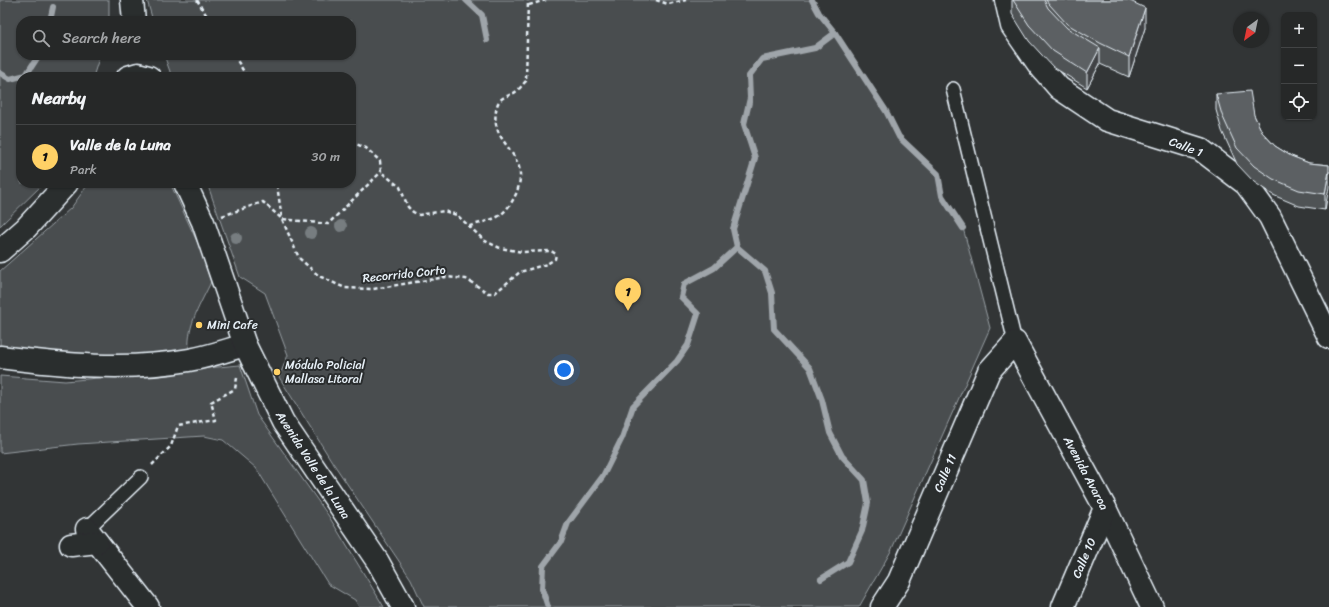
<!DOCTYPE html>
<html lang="en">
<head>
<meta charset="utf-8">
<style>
  :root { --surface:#262828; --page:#2e3030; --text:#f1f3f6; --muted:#a4a6a8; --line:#424445; --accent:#ffd166 }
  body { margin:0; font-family:Sriracha,sans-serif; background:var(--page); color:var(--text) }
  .controls { position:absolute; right:12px; top:12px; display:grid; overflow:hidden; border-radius:8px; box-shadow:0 1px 3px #0004 }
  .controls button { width:36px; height:36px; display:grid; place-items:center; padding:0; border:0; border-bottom:1px solid var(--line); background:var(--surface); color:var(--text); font:20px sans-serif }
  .compass { position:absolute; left:1233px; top:12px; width:36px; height:36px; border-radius:50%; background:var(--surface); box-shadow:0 1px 3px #0004; rotate:213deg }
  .you { position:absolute; left:564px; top:370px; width:14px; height:14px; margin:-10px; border:3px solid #fff; border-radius:50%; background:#1a73e8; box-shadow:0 0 0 6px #1a73e833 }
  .badge { display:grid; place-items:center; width:26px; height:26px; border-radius:50%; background:var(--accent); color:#111; font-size:13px; font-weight:700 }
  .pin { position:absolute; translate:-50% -33px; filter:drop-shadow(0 1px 2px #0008) }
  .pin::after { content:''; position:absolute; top:21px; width:14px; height:12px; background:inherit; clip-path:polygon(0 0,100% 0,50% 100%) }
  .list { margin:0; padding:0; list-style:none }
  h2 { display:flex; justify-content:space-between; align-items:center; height:52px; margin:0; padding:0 16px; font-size:17px }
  h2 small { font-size:13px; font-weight:400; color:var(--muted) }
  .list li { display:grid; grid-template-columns:26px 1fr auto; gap:12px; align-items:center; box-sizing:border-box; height:64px; padding:0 16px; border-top:1px solid var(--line) }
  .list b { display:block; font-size:15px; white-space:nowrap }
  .list p { margin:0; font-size:13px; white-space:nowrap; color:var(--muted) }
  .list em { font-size:13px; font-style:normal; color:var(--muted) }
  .icon { flex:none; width:22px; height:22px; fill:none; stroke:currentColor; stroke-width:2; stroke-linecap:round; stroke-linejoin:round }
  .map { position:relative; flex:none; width:1329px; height:607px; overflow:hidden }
  .search { position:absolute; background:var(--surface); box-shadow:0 1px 3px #0004; left:16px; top:16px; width:340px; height:44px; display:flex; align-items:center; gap:10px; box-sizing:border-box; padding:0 14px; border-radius:16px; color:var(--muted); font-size:15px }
  .panel { position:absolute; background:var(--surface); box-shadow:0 1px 3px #0004; left:16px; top:72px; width:340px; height:116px; border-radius:16px }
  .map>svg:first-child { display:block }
</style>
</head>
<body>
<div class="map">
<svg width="1329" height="607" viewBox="0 0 1329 607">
  <rect width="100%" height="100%" fill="#323536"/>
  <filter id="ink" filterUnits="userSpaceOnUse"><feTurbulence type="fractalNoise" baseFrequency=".025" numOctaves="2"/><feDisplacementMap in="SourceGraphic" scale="8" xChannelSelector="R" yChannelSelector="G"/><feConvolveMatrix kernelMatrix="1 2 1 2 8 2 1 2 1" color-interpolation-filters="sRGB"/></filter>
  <g filter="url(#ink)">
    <g fill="#494d4f" stroke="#989fa4">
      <polygon points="0,0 109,0 109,21 21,21 21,55 100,55 93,77 21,77 21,183 44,183 0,226"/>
      <polygon points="147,0 812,0 819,13 835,33 886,111 899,137 938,174 942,196 963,228 990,328 891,551 859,607 424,607 411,579 331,460 279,377 288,355 265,293 240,277 207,183 351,183 351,77 172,77 164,55 351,55 351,21 153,21"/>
      <path d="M89,183H170L200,248L211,282C201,303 187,325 189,349L174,356L72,358L0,348V271L71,208Z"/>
      <polygon points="240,365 257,415 328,515 384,607 359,607 355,600 328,584 256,468 223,440 204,436 78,444 0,453 0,376 65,381"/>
    </g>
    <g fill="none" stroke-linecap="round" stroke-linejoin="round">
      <g stroke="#9fa5aa" stroke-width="6">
        <polyline points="466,0 482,15 487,40"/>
        <polyline points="50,21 53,7"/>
        <polyline points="835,33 886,111 899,137 938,174 942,196 963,228"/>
        <polyline points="0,73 10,79 26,75 39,55"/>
        <polyline points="737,247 765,271 772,293 774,329 810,368 822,400 830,433 842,456 864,480 868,503 862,531 848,562 821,579"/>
        <polyline points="548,607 542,589 543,566 561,542 568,523 603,476 622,438 633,406 677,361 688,345 698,314 681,297 684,284 714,268 737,247 733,229 755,158 744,124 750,98 749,76 762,59 815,48 835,33 819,13 812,0"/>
      </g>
      <defs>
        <g id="lane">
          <polyline points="953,89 1015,342"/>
          <polyline points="87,529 141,477"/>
        </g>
        <g id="street">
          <polyline points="1006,0 1012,26 1039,65 1059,88 1107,120 1200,149 1246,184 1270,217 1329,337"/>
          <path d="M0,357C63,365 127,371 189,360C208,357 227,350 245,345"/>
          <polyline points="87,529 148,607"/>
          <polyline points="71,545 97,542"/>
          <polyline points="882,607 899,581 989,371 1015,342 1105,508 1152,607"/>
          <polyline points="1063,607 1105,508"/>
        </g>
        <g id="secondary">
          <polyline points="132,0 134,21"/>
          <polyline points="128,77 138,74 149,77"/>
          <polyline points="185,183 203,222 245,345 283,422 378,562 403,607"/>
          <polyline points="0,251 26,228 67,183"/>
        </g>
      </defs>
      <use href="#lane" stroke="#e8f1f8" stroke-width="16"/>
      <use href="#street" stroke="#e8f1f8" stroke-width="25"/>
      <use href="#secondary" stroke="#e8f1f8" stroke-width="25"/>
      <g stroke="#e8f1f8" stroke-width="2.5" stroke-dasharray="4 3" stroke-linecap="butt">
        <polyline points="197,0 210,21"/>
        <polyline points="656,0 668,4 686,0"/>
        <polyline points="529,5 546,0"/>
        <polyline points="234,55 247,77"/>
        <polyline points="351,142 366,148 380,161 381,172"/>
        <polyline points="277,185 282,219 299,258 319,276 345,288 373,289 446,277 466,279 488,293 495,293 520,272 547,264 555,259 556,254 551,251 522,252 500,248 485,241 457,215 444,211 419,215 413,212 408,207 400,187 381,172"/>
        <polyline points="222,216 263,202 282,219 328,224 381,172"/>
        <path d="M470,226C479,223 490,221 499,216C513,206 525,182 518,164C508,142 490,134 497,106C500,95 511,97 518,90C521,87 523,84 526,81L528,0"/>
        <polyline points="152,465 171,446 178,426 216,420 211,402 235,389 237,378"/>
      </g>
      <use href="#lane" stroke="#2a2d2e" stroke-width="13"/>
      <use href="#street" stroke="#2a2d2e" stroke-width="22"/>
      <use href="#secondary" stroke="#2a2d2e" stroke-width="22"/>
    </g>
    <g fill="#777d80">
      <circle cx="341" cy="226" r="6"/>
      <circle cx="311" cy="233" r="6"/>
      <circle cx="236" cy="238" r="6"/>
    </g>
    <g fill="#4f5355" stroke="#e8f1f8">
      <polygon points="1012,0 1128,0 1145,28 1129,77 1100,64 1087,88 1053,67 1029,41 1012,14"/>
      <polygon points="1216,94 1254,115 1262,132 1275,146 1291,156 1309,163 1329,165 1325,210 1299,206 1273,195 1254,182 1237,164 1222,131 1216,110"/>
    </g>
    <g fill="#404345" stroke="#e8f1f8">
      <polygon points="1145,8 1145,28 1129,77 1129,57"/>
      <polygon points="1100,48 1100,64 1087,88 1087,73"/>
      <polygon points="1329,171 1329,187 1325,210 1325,194"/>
    </g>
    <g fill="#5c6063" stroke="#e8f1f8">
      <polygon points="1013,0 1044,0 1048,8 1067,28 1100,48 1087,73 1053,51 1029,25"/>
      <polygon points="1046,0 1128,0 1145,8 1129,57 1100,43 1067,24 1049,4"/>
      <polygon points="1250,91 1254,115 1262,132 1275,146 1291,156 1309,163 1329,165 1329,171 1325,194 1299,190 1273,179 1254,166 1237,148 1222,115 1216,94"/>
    </g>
  </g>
  <g fill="#ffd166" stroke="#2a2d2e" stroke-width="1.5">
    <circle cx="199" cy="325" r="4"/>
    <circle cx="277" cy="372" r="4"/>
  </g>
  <g text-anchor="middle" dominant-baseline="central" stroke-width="4" stroke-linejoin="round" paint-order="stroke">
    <g font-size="12" fill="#e8f1f8" stroke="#2a2d2e">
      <text transform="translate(1186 147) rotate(21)">Calle 1</text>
      <text transform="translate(404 274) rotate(-6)">Recorrido Corto</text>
      <text transform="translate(313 465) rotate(57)">Avenida Valle de la Luna</text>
      <text transform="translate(945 473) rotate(-67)">Calle 11</text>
      <text transform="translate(1086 473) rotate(62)">Avenida Avaroa</text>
      <text transform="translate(1084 558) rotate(-67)">Calle 10</text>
    </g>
    <g font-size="12" fill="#e8f1f8" stroke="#2a2d2e" text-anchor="start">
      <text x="207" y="325">Mini Cafe</text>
      <text x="285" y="365">Módulo Policial<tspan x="285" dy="14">Mallasa Litoral</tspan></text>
    </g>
  </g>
</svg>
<div class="controls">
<button>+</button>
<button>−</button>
<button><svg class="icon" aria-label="locate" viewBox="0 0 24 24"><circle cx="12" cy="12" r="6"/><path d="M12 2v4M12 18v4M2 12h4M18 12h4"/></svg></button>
</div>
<svg class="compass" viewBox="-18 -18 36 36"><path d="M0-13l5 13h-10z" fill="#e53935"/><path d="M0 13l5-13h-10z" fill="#a4a6a8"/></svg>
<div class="you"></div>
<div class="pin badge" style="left:628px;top:311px">1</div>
<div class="search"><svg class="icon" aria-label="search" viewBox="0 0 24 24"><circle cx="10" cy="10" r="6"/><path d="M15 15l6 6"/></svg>Search here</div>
<section class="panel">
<h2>Nearby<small></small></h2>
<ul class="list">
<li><span class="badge">1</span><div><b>Valle de la Luna</b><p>Park</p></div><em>30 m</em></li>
</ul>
</section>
</div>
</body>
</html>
